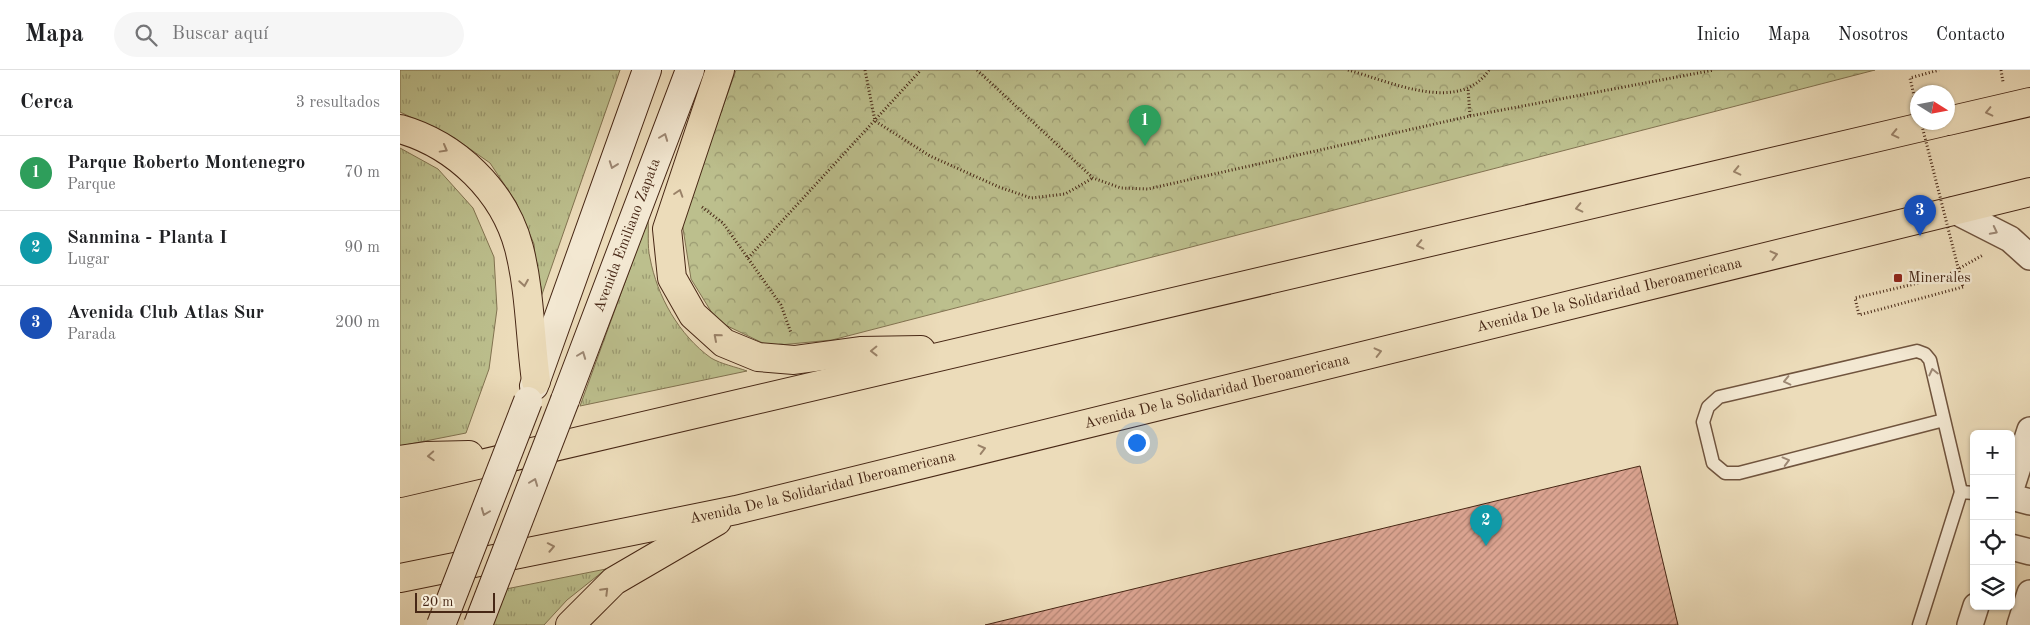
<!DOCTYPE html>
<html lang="es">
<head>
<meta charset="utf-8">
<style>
  :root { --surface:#fff; --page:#f6f6f6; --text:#202124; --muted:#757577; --line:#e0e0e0; --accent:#7c3aed }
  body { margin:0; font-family:"Old Standard TT",serif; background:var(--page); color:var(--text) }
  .controls { position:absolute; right:15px; bottom:15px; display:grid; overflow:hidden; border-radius:8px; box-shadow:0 1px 4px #0004 }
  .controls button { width:45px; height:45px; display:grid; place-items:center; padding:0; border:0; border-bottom:1px solid var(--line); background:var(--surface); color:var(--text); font:25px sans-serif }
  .compass { position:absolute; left:1510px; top:15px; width:45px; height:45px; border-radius:50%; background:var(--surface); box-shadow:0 1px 4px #0004; rotate:101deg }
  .scale { position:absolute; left:15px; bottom:12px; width:80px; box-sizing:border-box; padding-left:5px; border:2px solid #472715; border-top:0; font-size:14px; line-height:18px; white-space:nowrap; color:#472715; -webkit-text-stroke:4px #f3e8d2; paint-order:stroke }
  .you { position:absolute; left:736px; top:372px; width:18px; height:18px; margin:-12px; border:4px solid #fff; border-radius:50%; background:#1a73e8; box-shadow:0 0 0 8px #1a73e833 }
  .badge { display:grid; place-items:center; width:32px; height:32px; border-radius:50%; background:var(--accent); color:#fff; font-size:16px; font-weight:700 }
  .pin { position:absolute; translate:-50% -41px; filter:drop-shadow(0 1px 2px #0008) }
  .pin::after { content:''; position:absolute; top:26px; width:18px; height:15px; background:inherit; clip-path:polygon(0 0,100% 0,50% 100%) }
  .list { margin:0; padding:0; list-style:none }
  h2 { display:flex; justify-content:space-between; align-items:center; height:65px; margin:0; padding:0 20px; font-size:21px }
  h2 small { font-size:16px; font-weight:400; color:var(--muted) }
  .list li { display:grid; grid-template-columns:32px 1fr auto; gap:15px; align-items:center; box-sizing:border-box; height:75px; padding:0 20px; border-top:1px solid var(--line) }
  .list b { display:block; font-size:19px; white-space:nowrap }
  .list p { margin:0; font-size:16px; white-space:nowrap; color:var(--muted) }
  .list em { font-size:16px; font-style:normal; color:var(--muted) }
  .icon { flex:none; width:28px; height:28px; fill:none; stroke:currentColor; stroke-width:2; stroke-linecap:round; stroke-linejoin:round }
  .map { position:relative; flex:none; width:1630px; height:555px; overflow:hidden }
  header { display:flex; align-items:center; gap:30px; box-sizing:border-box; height:70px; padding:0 25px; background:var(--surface); border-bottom:1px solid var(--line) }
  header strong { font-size:24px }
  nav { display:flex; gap:28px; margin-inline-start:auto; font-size:18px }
  .search { width:350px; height:45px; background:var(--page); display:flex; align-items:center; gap:12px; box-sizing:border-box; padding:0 18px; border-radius:28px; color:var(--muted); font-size:19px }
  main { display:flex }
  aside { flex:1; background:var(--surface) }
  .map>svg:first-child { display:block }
</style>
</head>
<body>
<header>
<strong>Mapa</strong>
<div class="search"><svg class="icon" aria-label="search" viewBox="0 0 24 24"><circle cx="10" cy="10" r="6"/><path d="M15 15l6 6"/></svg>Buscar aquí</div>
<nav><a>Inicio</a><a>Mapa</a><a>Nosotros</a><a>Contacto</a></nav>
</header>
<main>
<aside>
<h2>Cerca<small>3 resultados</small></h2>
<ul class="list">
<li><span class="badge" style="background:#2e9e5b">1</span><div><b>Parque Roberto Montenegro</b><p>Parque</p></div><em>70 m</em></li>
<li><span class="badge" style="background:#0f9aa8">2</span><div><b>Sanmina - Planta I</b><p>Lugar</p></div><em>90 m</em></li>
<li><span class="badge" style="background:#1a4fb4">3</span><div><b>Avenida Club Atlas Sur</b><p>Parada</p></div><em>200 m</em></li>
</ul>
</aside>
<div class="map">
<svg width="1630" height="555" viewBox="0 0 1630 555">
  <defs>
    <pattern id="grass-tufts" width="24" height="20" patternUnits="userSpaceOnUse" patternTransform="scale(1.25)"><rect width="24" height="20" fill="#bcbf8d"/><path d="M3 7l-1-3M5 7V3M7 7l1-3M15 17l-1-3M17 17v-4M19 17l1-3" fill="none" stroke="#9b9b72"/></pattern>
    <pattern id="park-crowns" width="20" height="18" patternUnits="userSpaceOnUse" patternTransform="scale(1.25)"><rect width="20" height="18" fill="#bcbf8d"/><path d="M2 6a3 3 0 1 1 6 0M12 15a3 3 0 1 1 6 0" fill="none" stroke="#9b9b72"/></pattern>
    <pattern id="building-hatch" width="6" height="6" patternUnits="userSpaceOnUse" patternTransform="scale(1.25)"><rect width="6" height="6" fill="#daa390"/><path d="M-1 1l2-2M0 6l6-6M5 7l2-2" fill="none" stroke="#b38574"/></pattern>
  </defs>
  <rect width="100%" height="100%" fill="#ecdcba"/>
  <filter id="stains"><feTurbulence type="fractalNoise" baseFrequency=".004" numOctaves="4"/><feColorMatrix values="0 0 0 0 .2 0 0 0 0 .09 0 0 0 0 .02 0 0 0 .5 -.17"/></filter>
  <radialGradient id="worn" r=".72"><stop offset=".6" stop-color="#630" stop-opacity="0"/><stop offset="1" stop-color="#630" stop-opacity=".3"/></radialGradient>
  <g fill="url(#grass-tufts)" stroke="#827351">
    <polygon points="0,0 220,0 139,233 134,174 116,132 90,93 53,67 0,42"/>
    <polygon points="0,78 38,99 73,138 94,187 97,239 89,299 66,363 0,376"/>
    <path d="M248,149C249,162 247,176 250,188C257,226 279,265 311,288C321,294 336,297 347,301L180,336Z"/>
    <polygon points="206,499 167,530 144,555 92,555 106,519"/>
  </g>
  <polygon fill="url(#park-crowns)" stroke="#827351" points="336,0 1475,0 432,270 369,276 317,251 291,209 282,152"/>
  <polygon fill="url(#building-hatch)" stroke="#472715" points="1240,396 1278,555 585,555"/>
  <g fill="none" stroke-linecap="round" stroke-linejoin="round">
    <defs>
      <g id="lane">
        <polyline points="1544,350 1339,403 1325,403 1313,393 1303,352 1308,337 1319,327 1517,281 1525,284 1530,290 1561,422"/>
        <polyline points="1519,555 1561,422 1574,423"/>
      </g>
      <g id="street">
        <polyline points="1553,140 1610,169 1630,187"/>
        <polyline points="1611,419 1630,360"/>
        <polyline points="1611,427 1630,432"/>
        <polyline points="1611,477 1630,482"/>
        <polyline points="1570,555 1576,536"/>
        <polyline points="1620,555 1630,523"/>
      </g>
      <g id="secondary">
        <polyline points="134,316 247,0"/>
        <path id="s1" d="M165,330L290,0"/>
      </g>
      <g id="highway">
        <polyline points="320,0 267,159 272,208 293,245 324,273 358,287 394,290 460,281 521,280"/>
        <polyline points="1548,51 1630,32"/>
        <path d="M0,59C56,75 104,121 119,178C130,221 130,267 136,311"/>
        <polyline points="0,390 26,386 69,385"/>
        <polyline points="0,413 1543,52"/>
        <path id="s2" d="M0,508L336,440L1630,122"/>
        <polyline points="170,555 214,511 317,451"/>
      </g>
    </defs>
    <use href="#lane" stroke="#70543e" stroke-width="15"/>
    <use href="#street" stroke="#70543e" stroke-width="28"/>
    <use href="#secondary" stroke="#472715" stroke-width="30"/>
    <use href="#highway" stroke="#472715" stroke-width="30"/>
    <g stroke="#472715" stroke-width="3" stroke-dasharray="1 2.5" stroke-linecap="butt">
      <polyline points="465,0 475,51 530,86 599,117 631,128 665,124 693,108"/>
      <polyline points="577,0 693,108 721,118 748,119 1070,46 1068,18"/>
      <path d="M948,0C989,11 1059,45 1089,0"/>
      <polyline points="1601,0 1603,12"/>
      <polyline points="1515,30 1510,8 1539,0"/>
      <polyline points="1070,46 1314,0"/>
      <polyline points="302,137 323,153 381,235 391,263"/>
      <polyline points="348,188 521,0"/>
      <polyline points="1563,217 1459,245 1455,228 1544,207 1583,185"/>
    </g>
    <use href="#lane" stroke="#f3e8d2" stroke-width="12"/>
    <use href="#street" stroke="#f3e8d2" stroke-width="25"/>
    <use href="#secondary" stroke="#f3e8d2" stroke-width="28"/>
    <use href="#highway" stroke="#ecdcba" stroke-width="28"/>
    <defs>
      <g id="secondary-bridge">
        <polyline points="41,555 128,331"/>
        <polyline points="78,555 165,330"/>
      </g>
    </defs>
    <use href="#secondary-bridge" stroke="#472715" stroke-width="30" stroke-linecap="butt"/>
    <polyline stroke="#472715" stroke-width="3" stroke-dasharray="1 2.5" stroke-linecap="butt" points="1521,52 1563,217"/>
    <use href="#secondary-bridge" stroke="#f3e8d2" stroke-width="28"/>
  </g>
  <defs><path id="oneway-chevron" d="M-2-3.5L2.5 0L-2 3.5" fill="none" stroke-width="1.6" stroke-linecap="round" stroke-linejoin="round" transform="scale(1.25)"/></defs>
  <g stroke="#9a8268">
    <use href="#oneway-chevron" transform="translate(1589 42) rotate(167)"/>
    <use href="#oneway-chevron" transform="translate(1495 64) rotate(167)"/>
    <use href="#oneway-chevron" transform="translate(44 79) rotate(29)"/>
    <use href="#oneway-chevron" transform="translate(1337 101) rotate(167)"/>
    <use href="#oneway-chevron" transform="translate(279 123) rotate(-72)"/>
    <use href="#oneway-chevron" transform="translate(1179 138) rotate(167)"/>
    <use href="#oneway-chevron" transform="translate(1020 175) rotate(167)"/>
    <use href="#oneway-chevron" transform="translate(1374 185) rotate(-14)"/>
    <use href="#oneway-chevron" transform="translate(124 213) rotate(81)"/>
    <use href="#oneway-chevron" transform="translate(317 267) rotate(-139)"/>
    <use href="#oneway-chevron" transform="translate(474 281) rotate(179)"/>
    <use href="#oneway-chevron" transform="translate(978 282) rotate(-14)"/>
    <use href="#oneway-chevron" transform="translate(582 379) rotate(-14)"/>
    <use href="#oneway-chevron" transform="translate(31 386) rotate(177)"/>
    <use href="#oneway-chevron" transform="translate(151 477) rotate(-11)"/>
    <use href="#oneway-chevron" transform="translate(205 521) rotate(-45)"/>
  </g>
  <g stroke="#9d8874">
    <use href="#oneway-chevron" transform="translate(264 67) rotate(-69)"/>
    <use href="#oneway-chevron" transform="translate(213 95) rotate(110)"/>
    <use href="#oneway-chevron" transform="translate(1594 161) rotate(27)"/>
    <use href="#oneway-chevron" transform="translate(182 285) rotate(-69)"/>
    <use href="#oneway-chevron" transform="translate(1533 302) rotate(-103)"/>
    <use href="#oneway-chevron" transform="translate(1387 311) rotate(167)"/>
    <use href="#oneway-chevron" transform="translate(1386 391) rotate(-15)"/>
    <use href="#oneway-chevron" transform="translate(134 412) rotate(-69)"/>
    <use href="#oneway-chevron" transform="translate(85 442) rotate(111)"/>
  </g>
  <rect fill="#8f2418" stroke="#f3e8d2" stroke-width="2" x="1493" y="203" width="10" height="10" rx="2.5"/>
  <g text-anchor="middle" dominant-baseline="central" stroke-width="4.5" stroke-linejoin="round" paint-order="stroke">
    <g font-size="15" fill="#472715" stroke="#f3e8d2">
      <text stroke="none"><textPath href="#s1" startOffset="176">Avenida Emiliano Zapata</textPath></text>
      <text stroke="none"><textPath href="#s2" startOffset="1242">Avenida De la Solidaridad Iberoamericana</textPath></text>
      <text stroke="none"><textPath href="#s2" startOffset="838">Avenida De la Solidaridad Iberoamericana</textPath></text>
      <text stroke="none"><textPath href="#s2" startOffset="432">Avenida De la Solidaridad Iberoamericana</textPath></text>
    </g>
    <g font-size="15" fill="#472715" stroke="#f3e8d2" text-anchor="start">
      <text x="1508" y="208">Minerales</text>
    </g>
  </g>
  <rect width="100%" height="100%" filter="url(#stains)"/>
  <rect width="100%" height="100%" fill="url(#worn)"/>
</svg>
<div class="controls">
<button>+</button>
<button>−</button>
<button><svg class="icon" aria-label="locate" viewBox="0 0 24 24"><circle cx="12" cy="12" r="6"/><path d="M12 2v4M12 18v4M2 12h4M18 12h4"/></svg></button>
<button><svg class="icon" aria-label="layers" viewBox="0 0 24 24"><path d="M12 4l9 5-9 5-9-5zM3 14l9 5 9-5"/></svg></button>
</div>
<svg class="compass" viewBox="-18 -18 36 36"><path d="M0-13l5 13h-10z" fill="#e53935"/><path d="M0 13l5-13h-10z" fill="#757577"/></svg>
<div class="scale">20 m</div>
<div class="you"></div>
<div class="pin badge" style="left:745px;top:76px;background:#2e9e5b">1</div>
<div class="pin badge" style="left:1086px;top:476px;background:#0f9aa8">2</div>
<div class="pin badge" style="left:1520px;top:166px;background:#1a4fb4">3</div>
</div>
</main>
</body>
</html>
